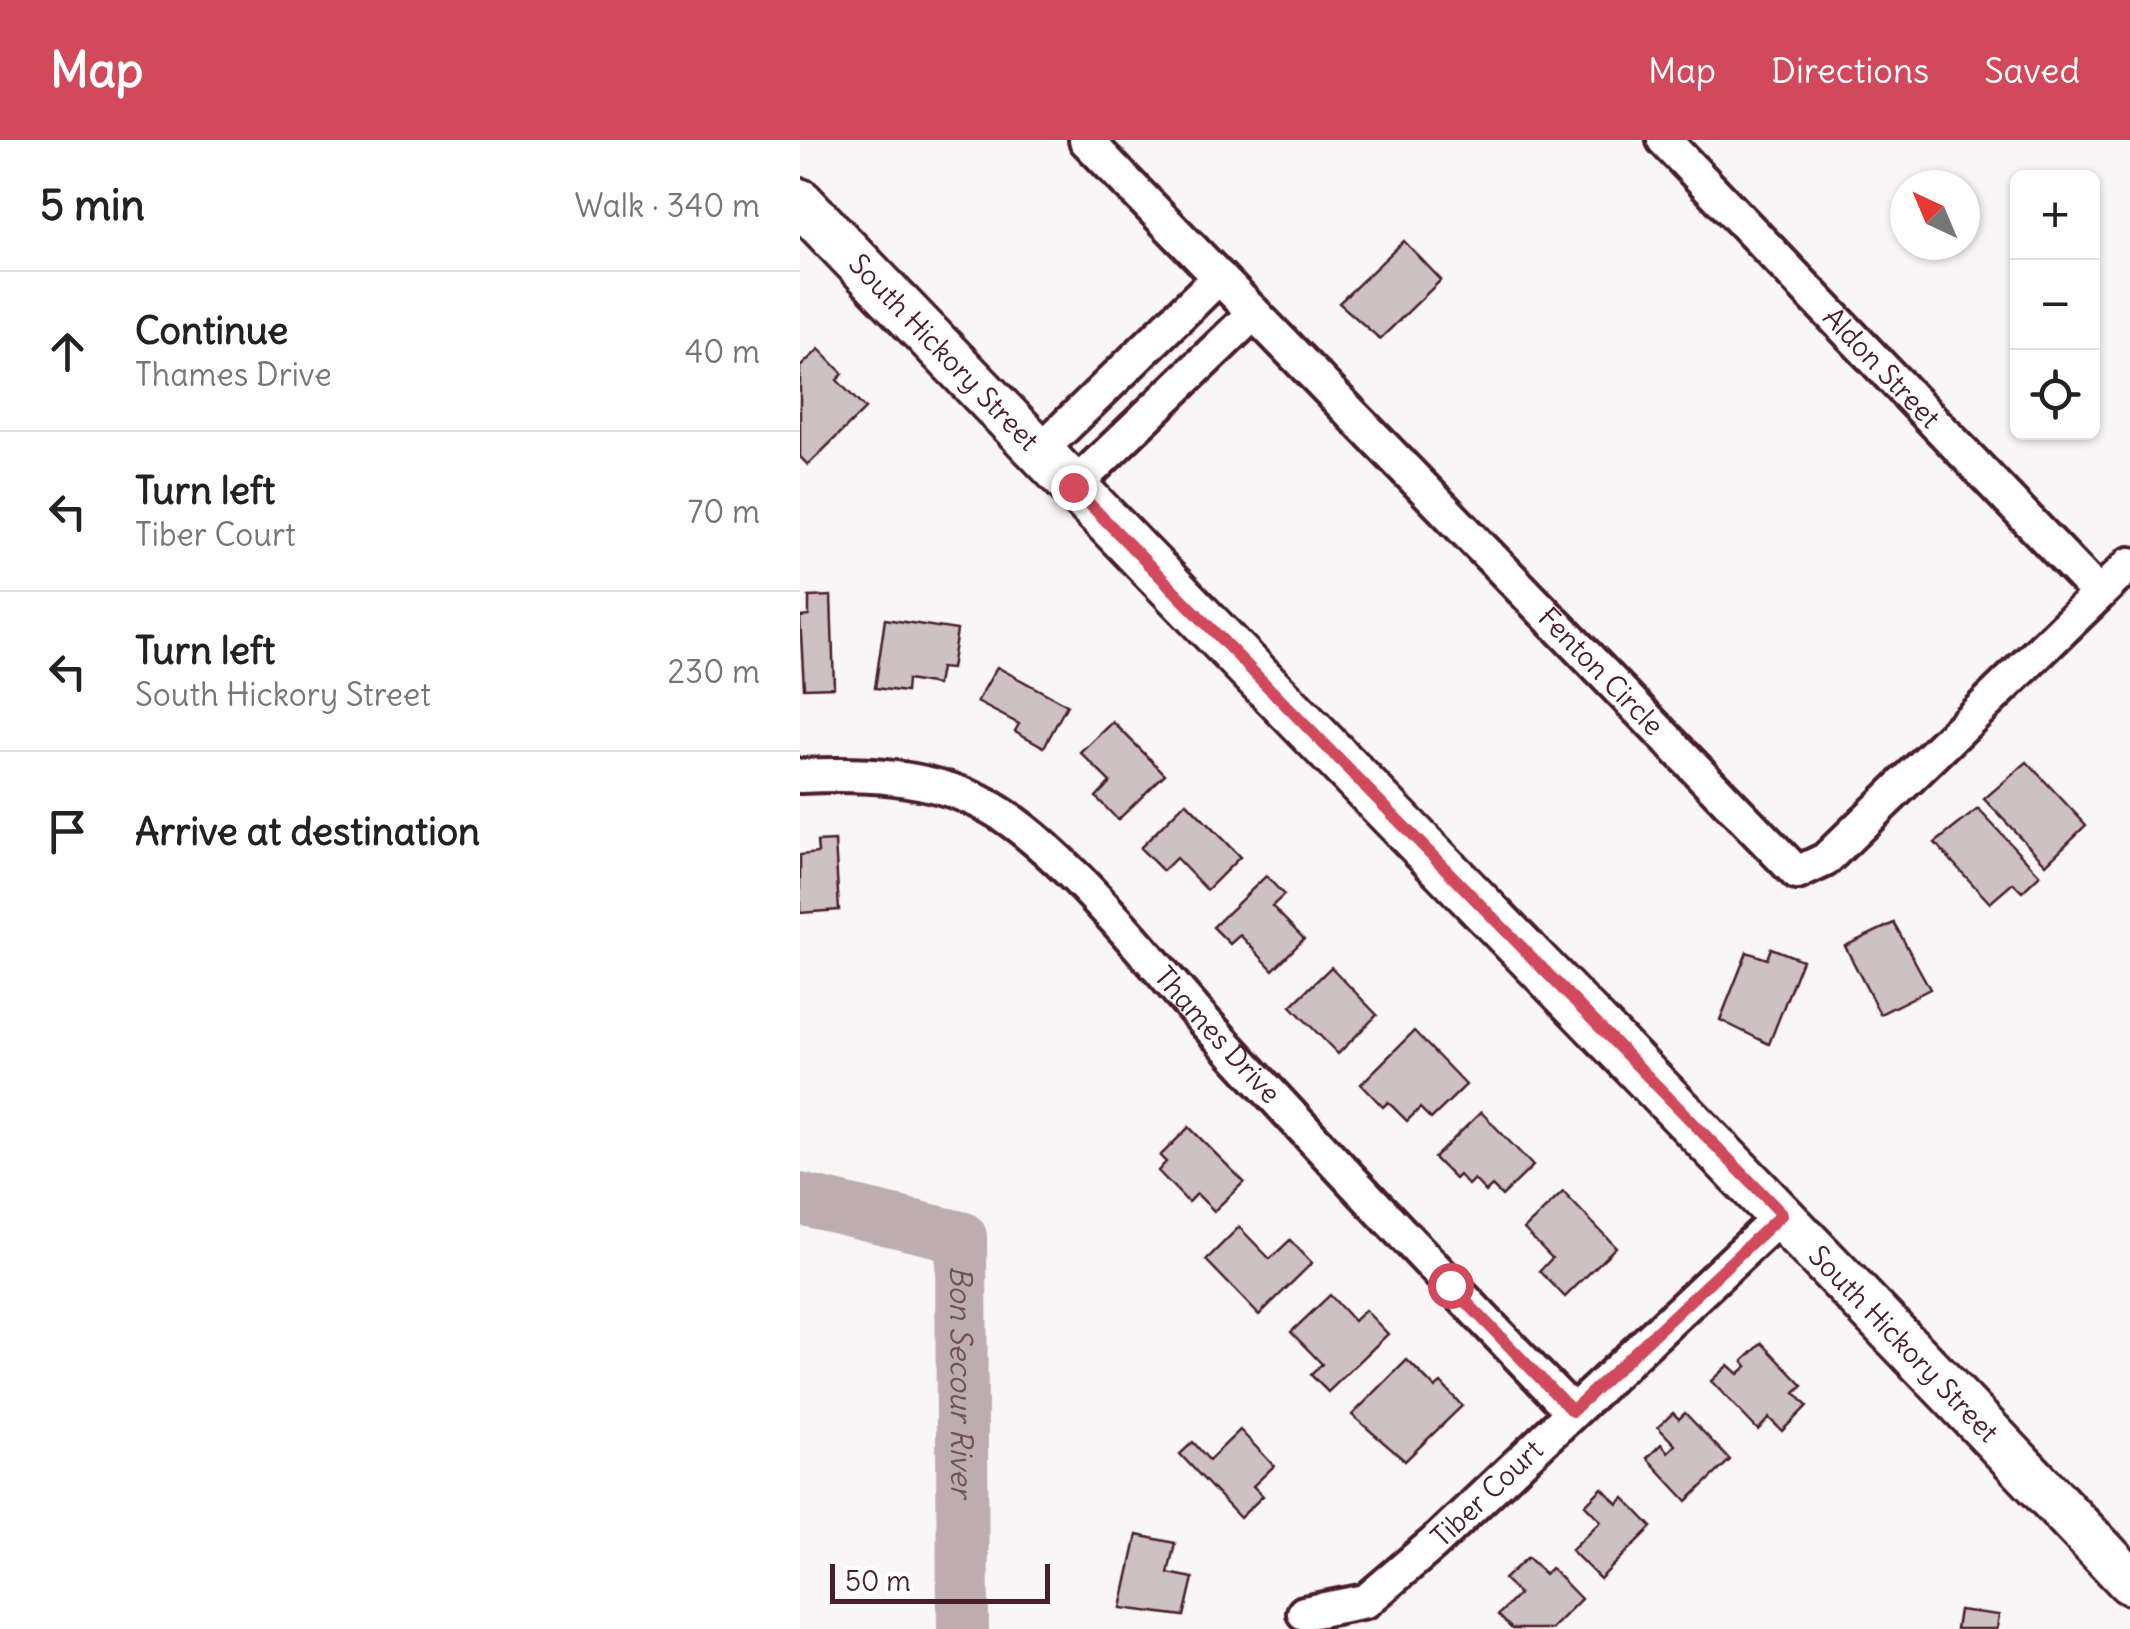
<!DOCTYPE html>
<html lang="en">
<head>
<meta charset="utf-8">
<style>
  :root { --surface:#fff; --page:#f6f6f6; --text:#222; --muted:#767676; --line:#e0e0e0; --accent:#d1495b }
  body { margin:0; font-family:Delius,sans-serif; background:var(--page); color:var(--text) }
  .controls { position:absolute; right:30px; top:30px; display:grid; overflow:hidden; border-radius:15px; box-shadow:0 2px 8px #0004 }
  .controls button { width:90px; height:90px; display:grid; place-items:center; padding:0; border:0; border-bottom:2px solid var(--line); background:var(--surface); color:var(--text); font:50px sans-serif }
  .compass { position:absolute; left:1090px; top:30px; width:90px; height:90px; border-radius:50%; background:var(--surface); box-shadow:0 2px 8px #0004; rotate:316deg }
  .scale { position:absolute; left:30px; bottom:25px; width:220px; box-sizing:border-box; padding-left:10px; border:5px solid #4a1f2b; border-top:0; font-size:28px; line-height:35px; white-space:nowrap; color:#4a1f2b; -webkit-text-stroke:8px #fff; paint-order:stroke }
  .stop { position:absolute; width:30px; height:30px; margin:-22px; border:8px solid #d1495b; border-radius:50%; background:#fff }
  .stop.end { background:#d1495b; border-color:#fff; box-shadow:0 2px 10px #0008 }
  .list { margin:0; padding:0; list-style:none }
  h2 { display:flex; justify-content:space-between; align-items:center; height:130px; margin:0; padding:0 40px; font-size:42px }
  h2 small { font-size:32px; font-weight:400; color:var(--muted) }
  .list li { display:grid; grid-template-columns:65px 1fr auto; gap:30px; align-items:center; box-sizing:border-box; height:160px; padding:0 40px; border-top:2px solid var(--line) }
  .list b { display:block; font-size:38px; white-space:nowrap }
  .list p { margin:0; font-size:32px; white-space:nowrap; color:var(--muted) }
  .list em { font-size:32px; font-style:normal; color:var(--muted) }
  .icon { flex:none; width:55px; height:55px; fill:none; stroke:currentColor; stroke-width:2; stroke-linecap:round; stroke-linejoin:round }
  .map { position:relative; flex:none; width:1330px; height:1489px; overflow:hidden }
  header { display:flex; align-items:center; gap:60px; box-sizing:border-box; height:140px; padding:0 50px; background:var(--accent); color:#fff }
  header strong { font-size:48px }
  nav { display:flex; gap:55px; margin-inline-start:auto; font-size:35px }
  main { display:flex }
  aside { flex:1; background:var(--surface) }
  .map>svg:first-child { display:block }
</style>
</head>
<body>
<header>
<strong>Map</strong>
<nav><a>Map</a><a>Directions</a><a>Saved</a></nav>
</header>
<main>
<aside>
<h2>5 min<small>Walk · 340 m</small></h2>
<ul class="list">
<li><svg class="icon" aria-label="ahead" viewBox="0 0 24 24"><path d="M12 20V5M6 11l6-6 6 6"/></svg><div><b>Continue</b><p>Thames Drive</p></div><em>40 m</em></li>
<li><svg class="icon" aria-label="left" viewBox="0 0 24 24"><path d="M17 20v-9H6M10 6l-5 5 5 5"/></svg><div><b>Turn left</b><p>Tiber Court</p></div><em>70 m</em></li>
<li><svg class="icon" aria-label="left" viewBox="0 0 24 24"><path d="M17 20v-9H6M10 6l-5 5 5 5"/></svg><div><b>Turn left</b><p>South Hickory Street</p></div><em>230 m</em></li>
<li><svg class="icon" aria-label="arrive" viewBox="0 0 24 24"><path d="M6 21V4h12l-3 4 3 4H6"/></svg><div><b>Arrive at destination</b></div></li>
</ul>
</aside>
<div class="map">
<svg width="1330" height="1489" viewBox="0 0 1330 1489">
  <rect width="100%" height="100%" fill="#f8f6f7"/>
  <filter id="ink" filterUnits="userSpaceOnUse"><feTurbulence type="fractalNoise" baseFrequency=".01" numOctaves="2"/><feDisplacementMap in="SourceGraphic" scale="20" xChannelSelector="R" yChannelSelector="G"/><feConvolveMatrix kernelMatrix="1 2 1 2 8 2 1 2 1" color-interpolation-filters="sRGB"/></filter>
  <g filter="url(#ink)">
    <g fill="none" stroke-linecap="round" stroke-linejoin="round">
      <path stroke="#bdadb0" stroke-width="52" id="s1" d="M0,1059L161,1097L163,1489"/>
    </g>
    <g fill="#cdc1c4" stroke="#4a1f2b" stroke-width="2.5">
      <polygon points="604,101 641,140 580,199 539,163"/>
      <polygon points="19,209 43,234 37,240 65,269 8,325 0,317 0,227"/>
      <polygon points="31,456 34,547 4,548 0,477 9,476 9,457"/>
      <polygon points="85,479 157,490 151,529 140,528 137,545 107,540 106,552 75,548"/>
      <polygon points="197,527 267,565 244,607 215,591 219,584 177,562"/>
      <polygon points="313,582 365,634 318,680 296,657 310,642 281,613"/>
      <polygon points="1227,622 1286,685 1246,724 1184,659"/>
      <polygon points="386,662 440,717 407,750 376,718 363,731 340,708"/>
      <polygon points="1178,669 1240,735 1222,752 1213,743 1190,763 1135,703"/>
      <polygon points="35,701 39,770 0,773 0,715 18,713 17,702"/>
      <polygon points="466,736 484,755 472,766 504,799 473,830 440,795 430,804 413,787"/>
      <polygon points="1094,783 1130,849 1080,874 1045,806"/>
      <polygon points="971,808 1002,820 969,904 920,880 947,812 967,819"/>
      <polygon points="531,827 577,875 538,914 491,866"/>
      <polygon points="614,891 666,945 631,979 620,968 607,981 588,962 583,967 561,944"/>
      <polygon points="681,972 733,1026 702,1056 692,1046 686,1052 674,1039 668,1045 659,1035 655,1039 634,1018"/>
      <polygon points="389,987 444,1042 414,1071 397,1054 388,1062 358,1031 366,1022 360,1016"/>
      <polygon points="763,1052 816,1107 765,1157 740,1131 752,1118 724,1089"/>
      <polygon points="439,1087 470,1119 490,1100 512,1123 459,1175 406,1120"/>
      <polygon points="530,1155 554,1181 565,1170 588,1194 528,1252 511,1235 522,1224 491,1192"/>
      <polygon points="962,1203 1003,1246 995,1253 1007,1266 982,1291 969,1278 958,1290 911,1241 928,1225 938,1234 947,1226 943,1221"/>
      <polygon points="607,1220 635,1248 641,1243 662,1266 605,1321 552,1275"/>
      <polygon points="873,1273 879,1279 885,1273 930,1320 887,1361 847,1318 861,1304 868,1312 875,1305 858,1287"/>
      <polygon points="440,1290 474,1326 453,1346 463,1356 440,1378 380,1314 393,1302 409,1320"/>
      <polygon points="802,1348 818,1364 824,1358 852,1387 800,1439 771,1410 801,1381 785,1365"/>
      <polygon points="337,1395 375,1403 368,1433 393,1438 384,1476 321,1468"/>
      <polygon points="728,1417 745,1434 751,1428 781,1459 751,1489 712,1489 698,1475 719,1454 704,1439"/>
      <polygon points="1159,1470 1199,1475 1197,1489 1156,1489"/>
    </g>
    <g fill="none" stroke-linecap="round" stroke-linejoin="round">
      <defs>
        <g id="street">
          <path id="s2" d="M286,0L997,733L1025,720L1330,424"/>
          <path id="s3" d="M864,0L1298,453"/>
          <polyline points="239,312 419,137"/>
          <polyline points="273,347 454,173"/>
          <path id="s4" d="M0,636C62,633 128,635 184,664C255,700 349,819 404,881C525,1013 648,1143 772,1271"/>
          <path id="s5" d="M504,1473L566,1461L633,1404L983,1074"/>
        </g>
        <g id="secondary">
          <path id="s6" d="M0,62C441,524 891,977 1330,1441"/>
        </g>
      </defs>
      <use href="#street" stroke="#4a1f2b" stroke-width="40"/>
      <use href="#secondary" stroke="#4a1f2b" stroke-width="52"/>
      <use href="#street" stroke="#fff" stroke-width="32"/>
      <use href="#secondary" stroke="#fff" stroke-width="45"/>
    </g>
  </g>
  <g fill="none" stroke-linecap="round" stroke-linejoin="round" filter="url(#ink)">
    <polyline stroke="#d1495b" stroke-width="12" points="273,347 982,1074 772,1271 650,1145"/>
  </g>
  <g text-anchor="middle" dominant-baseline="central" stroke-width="8" stroke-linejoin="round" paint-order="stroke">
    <g font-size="28" fill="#4a1f2b" stroke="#fff">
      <text stroke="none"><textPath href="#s6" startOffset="208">South Hickory Street</textPath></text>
      <text stroke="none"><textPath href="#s3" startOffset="315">Aldon Street</textPath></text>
      <text stroke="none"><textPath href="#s2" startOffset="740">Fenton Circle</textPath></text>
      <text stroke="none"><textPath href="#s4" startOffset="518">Thames Drive</textPath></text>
      <text stroke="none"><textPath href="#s6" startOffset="1588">South Hickory Street</textPath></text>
      <text stroke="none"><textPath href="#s5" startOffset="225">Tiber Court</textPath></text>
    </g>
    <g font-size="30" font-style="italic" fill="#72515a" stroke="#fff">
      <text stroke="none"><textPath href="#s1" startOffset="310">Bon Secour River</textPath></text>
    </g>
  </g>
</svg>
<div class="controls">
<button>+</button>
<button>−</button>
<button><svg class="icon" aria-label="locate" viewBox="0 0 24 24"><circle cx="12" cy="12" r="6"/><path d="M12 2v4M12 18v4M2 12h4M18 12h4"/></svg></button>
</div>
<svg class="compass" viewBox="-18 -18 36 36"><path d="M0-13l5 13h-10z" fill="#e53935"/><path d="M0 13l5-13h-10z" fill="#767676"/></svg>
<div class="scale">50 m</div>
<div class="stop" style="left:650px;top:1145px"></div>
<div class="stop end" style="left:273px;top:347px"></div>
</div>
</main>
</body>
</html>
